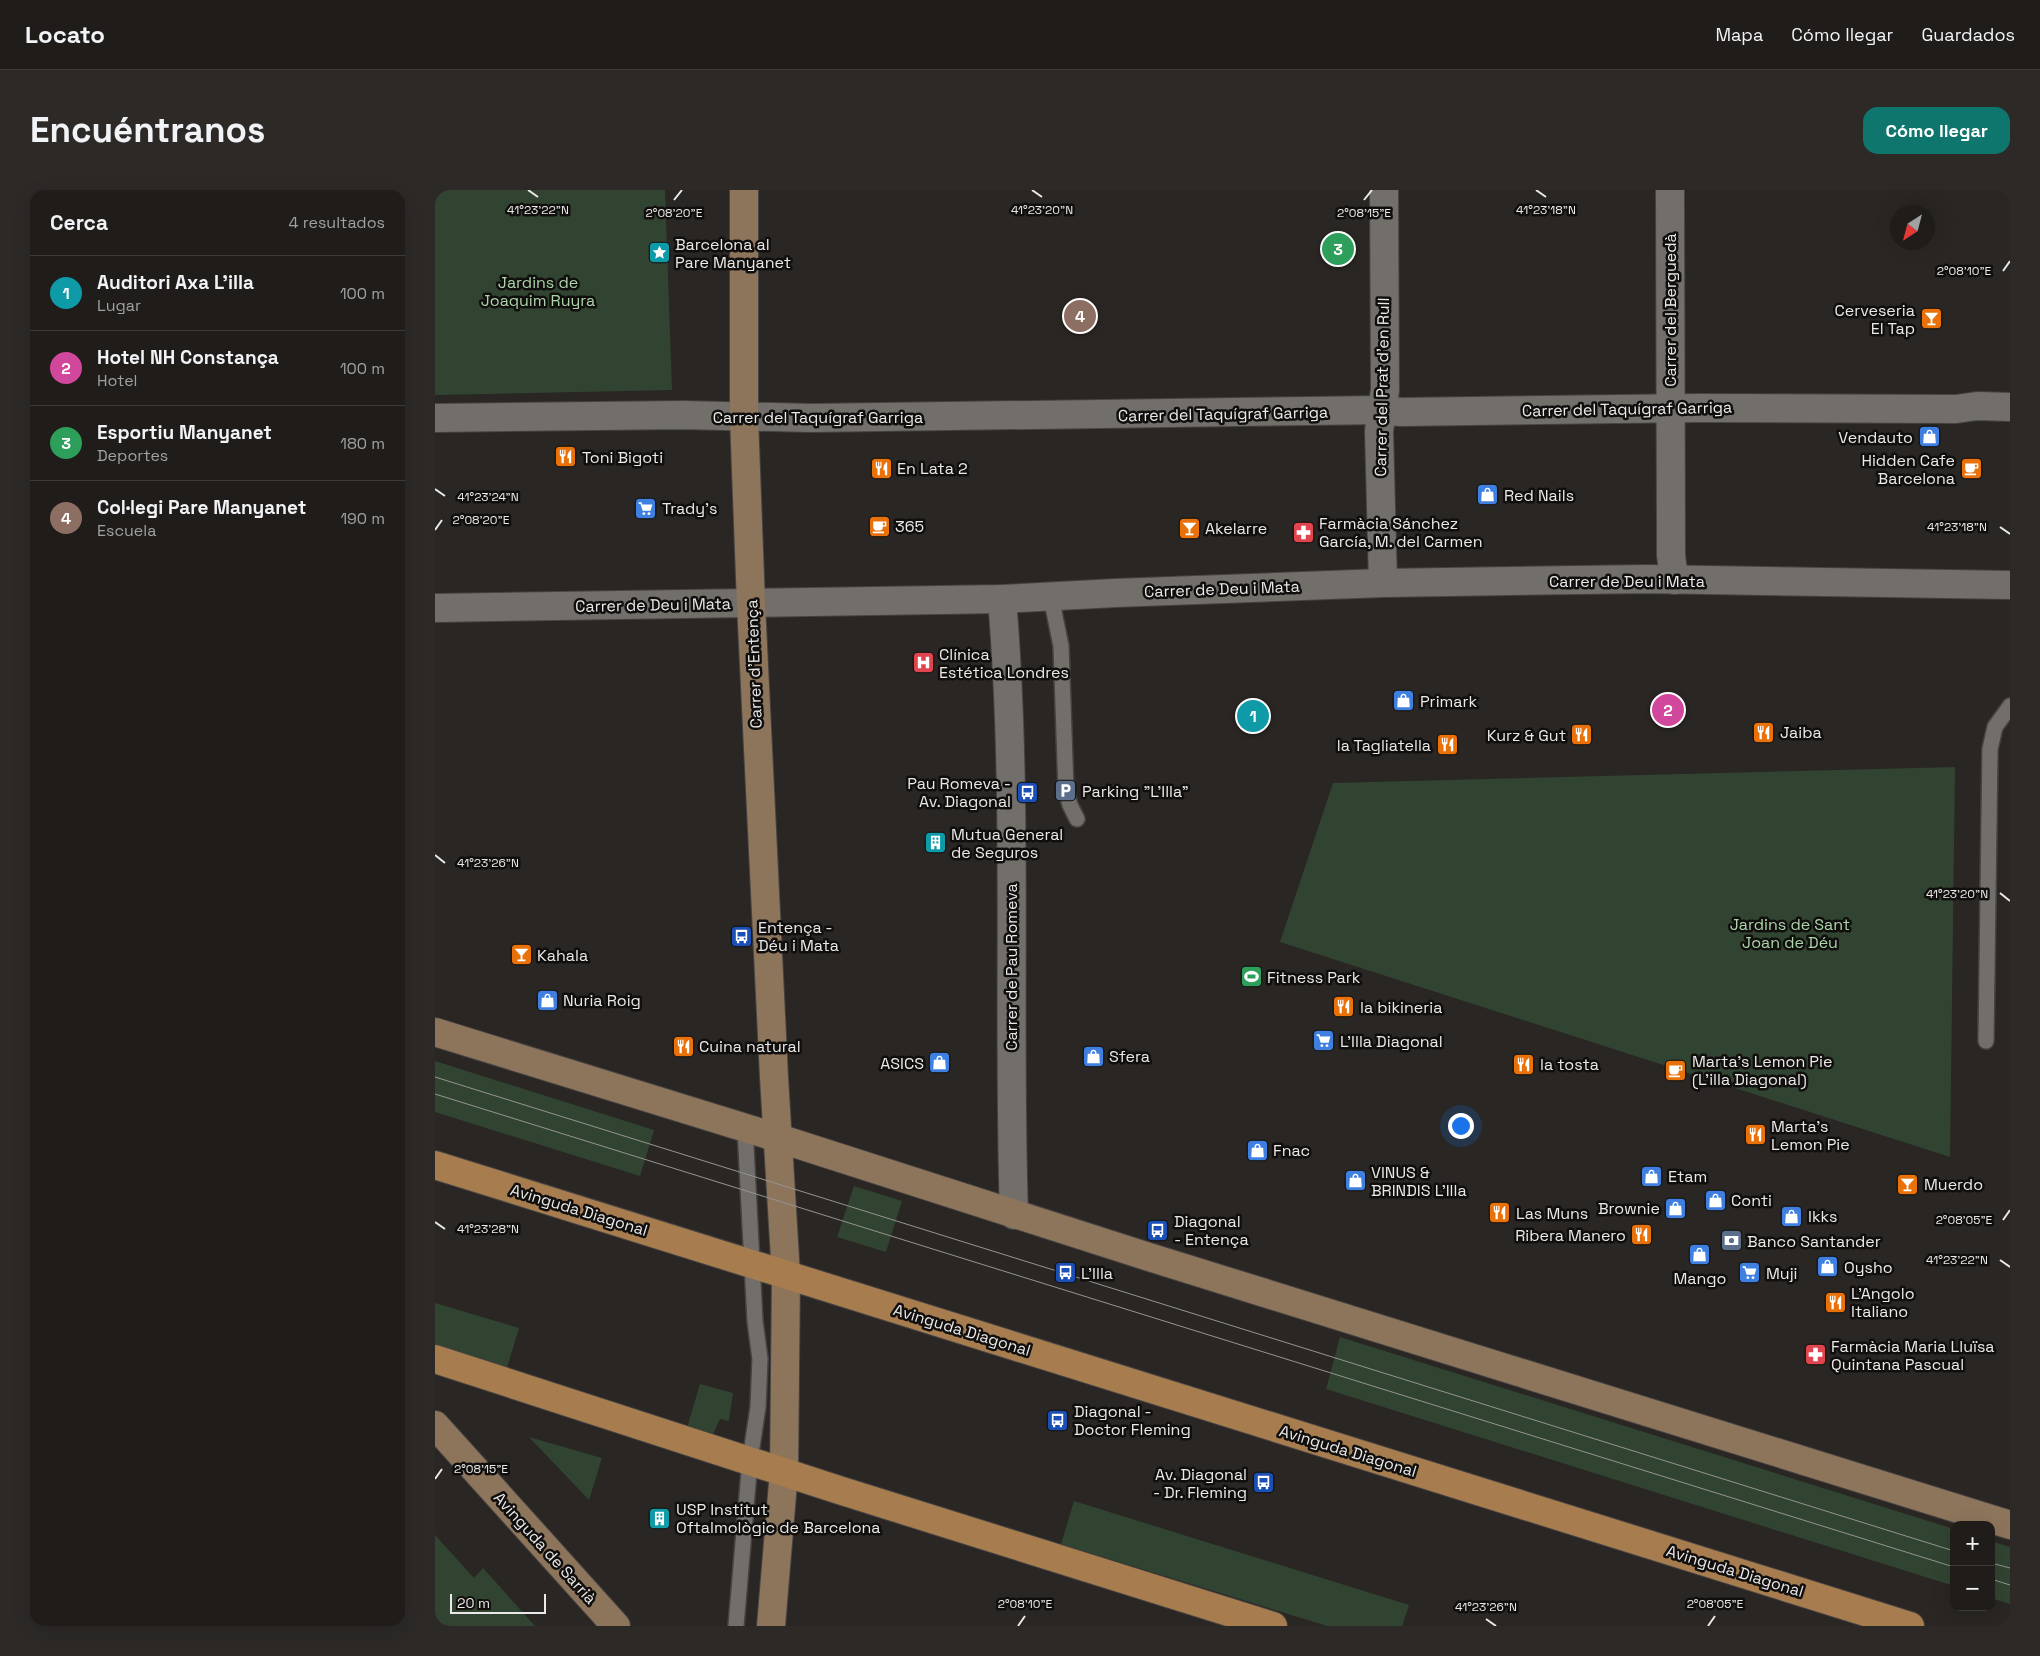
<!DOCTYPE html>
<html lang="es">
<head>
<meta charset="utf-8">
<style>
  :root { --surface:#1f1c1a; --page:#2c2927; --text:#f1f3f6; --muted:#a1a1a2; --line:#3c3a39; --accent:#0f766e }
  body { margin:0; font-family:"Space Grotesk",sans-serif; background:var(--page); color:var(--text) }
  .controls { position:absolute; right:15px; bottom:15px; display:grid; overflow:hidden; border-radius:10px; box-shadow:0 5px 20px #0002 }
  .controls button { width:45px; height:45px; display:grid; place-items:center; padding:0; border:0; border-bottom:1px solid var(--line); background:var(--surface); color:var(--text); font:25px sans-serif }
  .compass { position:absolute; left:1455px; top:15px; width:45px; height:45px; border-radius:50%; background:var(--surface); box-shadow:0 5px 20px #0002; rotate:216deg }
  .scale { position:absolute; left:15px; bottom:12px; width:96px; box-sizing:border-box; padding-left:5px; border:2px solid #ebe9e8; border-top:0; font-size:14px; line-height:18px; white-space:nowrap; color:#ebe9e8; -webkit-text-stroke:4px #110f0e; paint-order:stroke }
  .you { position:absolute; left:1025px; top:935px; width:18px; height:18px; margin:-12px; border:4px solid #fff; border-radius:50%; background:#1a73e8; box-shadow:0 0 0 8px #1a73e833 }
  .badge { display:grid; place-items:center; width:32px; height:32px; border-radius:50%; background:var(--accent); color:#fff; font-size:16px; font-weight:700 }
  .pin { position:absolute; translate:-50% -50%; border:2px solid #fff; box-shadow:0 1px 5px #0006 }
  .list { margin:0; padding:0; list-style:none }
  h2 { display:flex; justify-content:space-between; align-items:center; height:65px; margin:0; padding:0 20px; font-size:21px }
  h2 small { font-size:16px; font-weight:400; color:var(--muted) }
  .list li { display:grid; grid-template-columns:32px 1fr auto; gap:15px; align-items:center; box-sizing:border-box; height:75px; padding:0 20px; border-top:1px solid var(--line) }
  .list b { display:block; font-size:19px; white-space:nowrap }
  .list p { margin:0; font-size:16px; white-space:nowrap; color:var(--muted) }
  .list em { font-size:16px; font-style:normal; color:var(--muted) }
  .map { position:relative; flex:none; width:1575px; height:1436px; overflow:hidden; border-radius:15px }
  header { display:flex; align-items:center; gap:30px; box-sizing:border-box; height:70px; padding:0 25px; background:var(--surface); border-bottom:1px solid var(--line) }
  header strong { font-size:24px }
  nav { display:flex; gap:28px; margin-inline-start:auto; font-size:18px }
  .intro { display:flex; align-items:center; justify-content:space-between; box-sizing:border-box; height:120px; padding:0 30px }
  h1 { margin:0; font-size:35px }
  .button { padding:12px 22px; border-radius:15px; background:var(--accent); color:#fff; font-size:18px; font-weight:700 }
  main { display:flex; gap:30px; padding:0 30px }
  aside { flex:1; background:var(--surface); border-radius:15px; box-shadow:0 5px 20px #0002 }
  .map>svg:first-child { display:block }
</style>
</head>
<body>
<header>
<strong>Locato</strong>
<nav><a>Mapa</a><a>Cómo llegar</a><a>Guardados</a></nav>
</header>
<div class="intro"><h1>Encuéntranos</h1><a class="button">Cómo llegar</a></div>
<main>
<aside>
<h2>Cerca<small>4 resultados</small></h2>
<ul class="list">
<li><span class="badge" style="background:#0f9aa8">1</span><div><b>Auditori Axa L’illa</b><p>Lugar</p></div><em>100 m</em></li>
<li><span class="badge" style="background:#d1479c">2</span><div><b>Hotel NH Constança</b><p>Hotel</p></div><em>100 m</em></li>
<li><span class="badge" style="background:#2e9e5b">3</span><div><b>Esportiu Manyanet</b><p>Deportes</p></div><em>180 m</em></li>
<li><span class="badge" style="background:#8d6e63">4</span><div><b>Col·legi Pare Manyanet</b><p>Escuela</p></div><em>190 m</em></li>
</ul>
</aside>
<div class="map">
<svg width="1575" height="1436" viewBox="0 0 1575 1436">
  <rect width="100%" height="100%" fill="#292623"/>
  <g fill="#314431">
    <polygon points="0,0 230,0 237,200 0,205"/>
    <polygon points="1520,577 1515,967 845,752 898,593"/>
    <polygon points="0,871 219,940 205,986 0,922"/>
    <polygon points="419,996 467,1011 451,1062 402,1047"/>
    <polygon points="0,1113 84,1138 71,1181 0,1158"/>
    <polygon points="905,1147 1519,1339 1519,1396 891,1199"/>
    <polygon points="265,1194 298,1203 294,1231 285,1229 277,1246 252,1238"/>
    <polygon points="94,1247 167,1268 154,1310"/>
    <polygon points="639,1311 974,1415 967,1436 892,1436 626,1354"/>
    <polygon points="0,1345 39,1388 48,1378 100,1436 0,1436"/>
    <polygon points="1556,1351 1575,1357 1575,1414 1556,1408"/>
  </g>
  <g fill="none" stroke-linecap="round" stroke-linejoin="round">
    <defs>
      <g id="service">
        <polyline points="616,407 626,456 631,601 635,615 642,629"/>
        <polyline points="1551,851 1555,559 1560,537 1575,516"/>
        <polyline points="301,1436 315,1270 323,1217 325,1169 320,1131 310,938"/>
      </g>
      <g id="minor">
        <polyline points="1235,0 1236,365 1239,390"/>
        <polyline points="0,228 248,225 377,228 946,220 966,222 1263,218 1521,219 1542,216 1575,217"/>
        <polyline points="948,393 944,241 950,200 949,0"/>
        <path d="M567,409C584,613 572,819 579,1025"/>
        <polyline points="0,418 567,409 680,403 948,393 1212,389 1575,395"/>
      </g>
      <g id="secondary">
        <polyline points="309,0 309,227 316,414 339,887 351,1085 349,1281 336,1436"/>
        <polyline points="0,842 343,948 714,1067 1575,1335"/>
        <polyline points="0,1235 181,1436"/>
      </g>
      <g id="primary">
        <polyline points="0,975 1475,1436"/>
        <polyline points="0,1169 404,1300 838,1436"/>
      </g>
    </defs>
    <use href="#service" stroke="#464342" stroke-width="18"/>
    <use href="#minor" stroke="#464342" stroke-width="30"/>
    <use href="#secondary" stroke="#464342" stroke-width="30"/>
    <use href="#primary" stroke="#464342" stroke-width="30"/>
    <use href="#service" stroke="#726f6b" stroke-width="15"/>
    <use href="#minor" stroke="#726f6b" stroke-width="28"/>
    <use href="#secondary" stroke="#8d755c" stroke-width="28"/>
    <use href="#primary" stroke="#a77c4e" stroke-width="28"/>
    <g stroke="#969492" stroke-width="1">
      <polyline points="0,887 1519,1361"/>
      <polyline points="0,904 1519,1377"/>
      <polyline points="1556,1373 1575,1378"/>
      <polyline points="1556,1389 1575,1395"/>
    </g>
  </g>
  <path fill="none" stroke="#ebe9e8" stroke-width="2" d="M93,0L103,7M597,0L607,7M1101,0L1111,7M239,10L247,0M929,10L937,0M1568,81L1575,71M0,299L10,306M1565,337L1575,344M0,340L7,330M0,665L10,673M1565,703L1575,711M1568,1030L1575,1020M0,1032L10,1039M1565,1070L1575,1077M0,1289L7,1279M1051,1429L1061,1436M583,1436L590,1426M1273,1436L1280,1426"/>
  <defs>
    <symbol id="sight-square" viewBox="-11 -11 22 22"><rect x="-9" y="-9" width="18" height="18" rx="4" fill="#0f9aa8" stroke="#110f0e"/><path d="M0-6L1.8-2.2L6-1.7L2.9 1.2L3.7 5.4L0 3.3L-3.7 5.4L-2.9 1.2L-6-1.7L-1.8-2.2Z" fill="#fff"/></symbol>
    <symbol id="bar-square" viewBox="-11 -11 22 22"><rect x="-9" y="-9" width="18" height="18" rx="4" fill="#e8710a" stroke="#110f0e"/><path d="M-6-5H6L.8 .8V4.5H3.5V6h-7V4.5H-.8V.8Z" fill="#fff"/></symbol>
    <symbol id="shop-square" viewBox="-11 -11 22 22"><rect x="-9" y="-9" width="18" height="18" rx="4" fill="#3f7fe0" stroke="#110f0e"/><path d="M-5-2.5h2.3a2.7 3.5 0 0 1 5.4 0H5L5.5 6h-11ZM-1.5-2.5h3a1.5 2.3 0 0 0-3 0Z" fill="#fff"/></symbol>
    <symbol id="restaurant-square" viewBox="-11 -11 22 22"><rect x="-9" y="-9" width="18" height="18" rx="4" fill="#e8710a" stroke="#110f0e"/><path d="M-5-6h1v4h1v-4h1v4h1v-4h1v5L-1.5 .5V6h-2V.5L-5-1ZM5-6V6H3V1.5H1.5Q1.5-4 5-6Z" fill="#fff"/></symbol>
    <symbol id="cafe-square" viewBox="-11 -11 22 22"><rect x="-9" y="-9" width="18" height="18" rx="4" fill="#e8710a" stroke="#110f0e"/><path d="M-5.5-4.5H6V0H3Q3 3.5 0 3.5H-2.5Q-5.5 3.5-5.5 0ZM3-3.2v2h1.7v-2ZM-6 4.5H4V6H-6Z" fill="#fff"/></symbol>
    <symbol id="supermarket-square" viewBox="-11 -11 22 22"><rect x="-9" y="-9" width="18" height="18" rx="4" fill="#3f7fe0" stroke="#110f0e"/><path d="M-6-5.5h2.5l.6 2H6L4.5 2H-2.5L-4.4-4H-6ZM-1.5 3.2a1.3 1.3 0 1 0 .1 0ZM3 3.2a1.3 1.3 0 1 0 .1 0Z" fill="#fff"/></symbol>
    <symbol id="pharmacy-square" viewBox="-11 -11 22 22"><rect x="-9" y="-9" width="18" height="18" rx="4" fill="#e0444e" stroke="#110f0e"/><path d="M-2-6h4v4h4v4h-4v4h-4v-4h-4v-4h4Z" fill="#fff"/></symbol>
    <symbol id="hospital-square" viewBox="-11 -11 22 22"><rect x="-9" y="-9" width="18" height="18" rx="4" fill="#e0444e" stroke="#110f0e"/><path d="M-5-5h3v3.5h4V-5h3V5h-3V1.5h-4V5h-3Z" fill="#fff"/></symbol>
    <symbol id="parking-square" viewBox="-11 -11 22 22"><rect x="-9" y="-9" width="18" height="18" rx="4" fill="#5c6f8a" stroke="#110f0e"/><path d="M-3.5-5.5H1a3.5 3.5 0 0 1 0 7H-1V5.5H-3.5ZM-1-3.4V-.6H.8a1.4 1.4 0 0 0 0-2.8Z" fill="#fff"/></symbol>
    <symbol id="bus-square" viewBox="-11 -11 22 22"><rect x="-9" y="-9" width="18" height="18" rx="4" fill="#1a4fb4" stroke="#110f0e"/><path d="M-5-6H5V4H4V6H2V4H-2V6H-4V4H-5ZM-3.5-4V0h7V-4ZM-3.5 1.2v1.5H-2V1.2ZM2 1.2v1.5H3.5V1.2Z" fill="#fff"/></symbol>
    <symbol id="building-square" viewBox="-11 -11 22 22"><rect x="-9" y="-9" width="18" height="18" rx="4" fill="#0f9aa8" stroke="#110f0e"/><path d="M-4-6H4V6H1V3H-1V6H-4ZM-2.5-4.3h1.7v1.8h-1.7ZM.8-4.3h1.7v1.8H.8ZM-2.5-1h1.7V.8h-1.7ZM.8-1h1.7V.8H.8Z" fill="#fff"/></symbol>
    <symbol id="stadium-square" viewBox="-11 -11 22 22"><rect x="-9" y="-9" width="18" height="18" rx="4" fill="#2e9e5b" stroke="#110f0e"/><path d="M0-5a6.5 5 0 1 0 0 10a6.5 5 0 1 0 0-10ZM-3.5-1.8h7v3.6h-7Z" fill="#fff"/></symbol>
    <symbol id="bank-square" viewBox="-11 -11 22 22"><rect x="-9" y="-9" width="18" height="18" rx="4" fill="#5c6f8a" stroke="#110f0e"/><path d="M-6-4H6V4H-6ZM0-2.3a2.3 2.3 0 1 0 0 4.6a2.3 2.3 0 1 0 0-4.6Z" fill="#fff"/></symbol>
  </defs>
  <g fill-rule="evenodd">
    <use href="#sight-square" x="212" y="50" width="25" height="25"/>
    <use href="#bar-square" x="1484" y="116" width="25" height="25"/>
    <use href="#shop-square" x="1482" y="234" width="25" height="25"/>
    <use href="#restaurant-square" x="118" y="254" width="25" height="25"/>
    <use href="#restaurant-square" x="434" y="266" width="25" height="25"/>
    <use href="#cafe-square" x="1524" y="266" width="25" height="25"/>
    <use href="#shop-square" x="1040" y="292" width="25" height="25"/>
    <use href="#supermarket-square" x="198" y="306" width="25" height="25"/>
    <use href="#cafe-square" x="432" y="324" width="25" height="25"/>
    <use href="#bar-square" x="742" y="326" width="25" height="25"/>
    <use href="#pharmacy-square" x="856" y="330" width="25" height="25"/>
    <use href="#hospital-square" x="476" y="460" width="25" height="25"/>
    <use href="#shop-square" x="956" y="498" width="25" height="25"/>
    <use href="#restaurant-square" x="1316" y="530" width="25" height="25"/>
    <use href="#restaurant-square" x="1134" y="532" width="25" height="25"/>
    <use href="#restaurant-square" x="1000" y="542" width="25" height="25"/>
    <use href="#parking-square" x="618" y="588" width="25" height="25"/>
    <use href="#bus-square" x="580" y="590" width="25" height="25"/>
    <use href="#building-square" x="488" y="640" width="25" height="25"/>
    <use href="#bus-square" x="294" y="734" width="25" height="25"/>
    <use href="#bar-square" x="74" y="752" width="25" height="25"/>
    <use href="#stadium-square" x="804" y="774" width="25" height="25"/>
    <use href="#shop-square" x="100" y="798" width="25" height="25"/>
    <use href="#restaurant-square" x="896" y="804" width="25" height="25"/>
    <use href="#supermarket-square" x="876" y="838" width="25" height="25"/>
    <use href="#restaurant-square" x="236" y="844" width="25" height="25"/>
    <use href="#shop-square" x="646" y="854" width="25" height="25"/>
    <use href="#shop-square" x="492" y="860" width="25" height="25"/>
    <use href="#restaurant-square" x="1076" y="862" width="25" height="25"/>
    <use href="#cafe-square" x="1228" y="868" width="25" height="25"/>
    <use href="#restaurant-square" x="1308" y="932" width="25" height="25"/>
    <use href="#shop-square" x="810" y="948" width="25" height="25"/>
    <use href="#shop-square" x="1204" y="974" width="25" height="25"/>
    <use href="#shop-square" x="908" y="978" width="25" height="25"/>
    <use href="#bar-square" x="1460" y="982" width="25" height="25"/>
    <use href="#shop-square" x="1268" y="998" width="25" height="25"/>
    <use href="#shop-square" x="1228" y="1006" width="25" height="25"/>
    <use href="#restaurant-square" x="1052" y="1010" width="25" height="25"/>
    <use href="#shop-square" x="1344" y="1014" width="25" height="25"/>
    <use href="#bus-square" x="710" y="1028" width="25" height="25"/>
    <use href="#restaurant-square" x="1194" y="1032" width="25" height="25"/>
    <use href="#bank-square" x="1284" y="1038" width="25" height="25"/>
    <use href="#shop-square" x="1252" y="1052" width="25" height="25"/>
    <use href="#shop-square" x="1380" y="1064" width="25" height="25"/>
    <use href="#bus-square" x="618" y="1070" width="25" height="25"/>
    <use href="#supermarket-square" x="1302" y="1070" width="25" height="25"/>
    <use href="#restaurant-square" x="1388" y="1100" width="25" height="25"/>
    <use href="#pharmacy-square" x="1368" y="1152" width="25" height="25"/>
    <use href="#bus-square" x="610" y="1218" width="25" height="25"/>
    <use href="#bus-square" x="816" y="1280" width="25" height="25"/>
    <use href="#building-square" x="212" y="1316" width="25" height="25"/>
  </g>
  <g text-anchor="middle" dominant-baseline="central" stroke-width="5" stroke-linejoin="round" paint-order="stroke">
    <g font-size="16" fill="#ebe9e8" stroke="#110f0e" text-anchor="start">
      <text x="240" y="54">Barcelona al<tspan x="240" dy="18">Pare Manyanet</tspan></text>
      <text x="1480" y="120" text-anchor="end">Cerveseria<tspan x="1480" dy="18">El Tap</tspan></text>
      <text x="1478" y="247" text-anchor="end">Vendauto</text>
      <text x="147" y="267">Toni Bigoti</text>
      <text x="1520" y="270" text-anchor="end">Hidden Cafe<tspan x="1520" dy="18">Barcelona</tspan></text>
      <text x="462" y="278">En Lata 2</text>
      <text x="1069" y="305">Red Nails</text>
      <text x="227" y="318">Trady's</text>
      <text x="884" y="333">Farmàcia Sánchez<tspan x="884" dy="18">García, M. del Carmen</tspan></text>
      <text x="460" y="336">365</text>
      <text x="770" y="338">Akelarre</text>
      <text x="504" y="464">Clínica<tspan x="504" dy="18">Estética Londres</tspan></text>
      <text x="985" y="511">Primark</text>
      <text x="1345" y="542">Jaiba</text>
      <text x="1131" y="545" text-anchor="end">Kurz &amp; Gut</text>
      <text x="996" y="555" text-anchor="end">la Tagliatella</text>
      <text x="576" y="593" text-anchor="end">Pau Romeva -<tspan x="576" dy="18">Av. Diagonal</tspan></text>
      <text x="647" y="601">Parking "L'Illa"</text>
      <text x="516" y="644">Mutua General<tspan x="516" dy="18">de Seguros</tspan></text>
      <text x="323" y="737">Entença -<tspan x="323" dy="18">Déu i Mata</tspan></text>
      <text x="102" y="765">Kahala</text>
      <text x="832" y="787">Fitness Park</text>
      <text x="128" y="810">Nuria Roig</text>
      <text x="925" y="817">la bikineria</text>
      <text x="905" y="851">L'Illa Diagonal</text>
      <text x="264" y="856">Cuina natural</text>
      <text x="674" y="866">Sfera</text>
      <text x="1257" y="871">Marta's Lemon Pie<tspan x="1257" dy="18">(L'illa Diagonal)</tspan></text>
      <text x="489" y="873" text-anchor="end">ASICS</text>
      <text x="1105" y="874">la tosta</text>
      <text x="1336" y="936">Marta's<tspan x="1336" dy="18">Lemon Pie</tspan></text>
      <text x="838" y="960">Fnac</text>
      <text x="936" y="982">VINUS &amp;<tspan x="936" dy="18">BRINDIS L'Illa</tspan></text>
      <text x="1233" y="986">Etam</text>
      <text x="1489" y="994">Muerdo</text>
      <text x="1296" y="1010">Conti</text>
      <text x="1225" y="1018" text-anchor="end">Brownie</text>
      <text x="1081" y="1023">Las Muns</text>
      <text x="1373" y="1026">Ikks</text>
      <text x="739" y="1031">Diagonal<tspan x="739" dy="18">- Entença</tspan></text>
      <text x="1191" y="1045" text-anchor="end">Ribera Manero</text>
      <text x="1312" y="1051">Banco Santander</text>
      <text x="1409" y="1077">Oysho</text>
      <text x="646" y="1083">L'Illa</text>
      <text x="1331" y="1083">Muji</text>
      <text x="1265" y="1088" text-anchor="middle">Mango</text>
      <text x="1416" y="1103">L'Angolo<tspan x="1416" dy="18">Italiano</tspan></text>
      <text x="1396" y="1156">Farmàcia Maria Lluïsa<tspan x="1396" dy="18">Quintana Pascual</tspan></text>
      <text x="639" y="1221">Diagonal -<tspan x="639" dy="18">Doctor Fleming</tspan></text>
      <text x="812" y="1284" text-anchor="end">Av. Diagonal<tspan x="812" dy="18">- Dr. Fleming</tspan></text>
      <text x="241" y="1319">USP Institut<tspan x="241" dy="18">Oftalmològic de Barcelona</tspan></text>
    </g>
    <g font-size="16" fill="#acd5aa" stroke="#110f0e">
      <text x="103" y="92">Jardins de<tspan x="103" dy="18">Joaquim Ruyra</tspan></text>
      <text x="1355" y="734">Jardins de Sant<tspan x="1355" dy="18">Joan de Déu</tspan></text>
    </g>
    <g font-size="16" fill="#ebe9e8" stroke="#110f0e">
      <text transform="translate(1235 120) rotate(-90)">Carrer del Berguedà</text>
      <text transform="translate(947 197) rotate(-89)">Carrer del Prat d'en Rull</text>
      <text transform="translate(1192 219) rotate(-1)">Carrer del Taquígraf Garriga</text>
      <text transform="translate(788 224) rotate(-1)">Carrer del Taquígraf Garriga</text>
      <text x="383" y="227">Carrer del Taquígraf Garriga</text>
      <text x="1192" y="391">Carrer de Deu i Mata</text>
      <text transform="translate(787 399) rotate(-2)">Carrer de Deu i Mata</text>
      <text transform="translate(218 415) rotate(-1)">Carrer de Deu i Mata</text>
      <text transform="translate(319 474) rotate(-92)">Carrer d'Entença</text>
      <text transform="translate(576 777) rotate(-90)">Carrer de Pau Romeva</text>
      <text transform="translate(144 1020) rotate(17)">Avinguda Diagonal</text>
      <text transform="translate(527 1140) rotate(17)">Avinguda Diagonal</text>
      <text transform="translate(913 1261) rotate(17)">Avinguda Diagonal</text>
      <text transform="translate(110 1358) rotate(48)">Avinguda de Sarrià</text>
      <text transform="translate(1300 1381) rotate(17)">Avinguda Diagonal</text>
    </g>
  </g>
  <g font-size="12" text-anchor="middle" fill="#ebe9e8" stroke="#110f0e" stroke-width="5" stroke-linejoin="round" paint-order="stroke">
    <text x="103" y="24">41°23'22"N</text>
    <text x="607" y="24">41°23'20"N</text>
    <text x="1111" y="24">41°23'18"N</text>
    <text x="239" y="27">2°08'20"E</text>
    <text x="929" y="27">2°08'15"E</text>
    <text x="1529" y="85">2°08'10"E</text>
    <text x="53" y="311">41°23'24"N</text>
    <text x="46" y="334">2°08'20"E</text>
    <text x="1522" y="341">41°23'18"N</text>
    <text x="53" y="677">41°23'26"N</text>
    <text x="1522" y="708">41°23'20"N</text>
    <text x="1529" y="1034">2°08'05"E</text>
    <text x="53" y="1043">41°23'28"N</text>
    <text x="1522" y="1074">41°23'22"N</text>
    <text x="46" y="1283">2°08'15"E</text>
    <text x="590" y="1418">2°08'10"E</text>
    <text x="1280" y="1418">2°08'05"E</text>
    <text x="1051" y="1421">41°23'26"N</text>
  </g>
</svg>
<div class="controls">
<button>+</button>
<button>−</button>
</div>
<svg class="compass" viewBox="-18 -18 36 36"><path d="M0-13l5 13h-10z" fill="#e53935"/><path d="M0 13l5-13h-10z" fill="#a1a1a2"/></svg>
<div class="scale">20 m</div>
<div class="you"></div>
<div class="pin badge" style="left:818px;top:526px;background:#0f9aa8">1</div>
<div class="pin badge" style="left:1233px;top:520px;background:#d1479c">2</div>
<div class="pin badge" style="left:903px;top:59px;background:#2e9e5b">3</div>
<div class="pin badge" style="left:645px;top:126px;background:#8d6e63">4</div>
</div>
</main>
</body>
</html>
